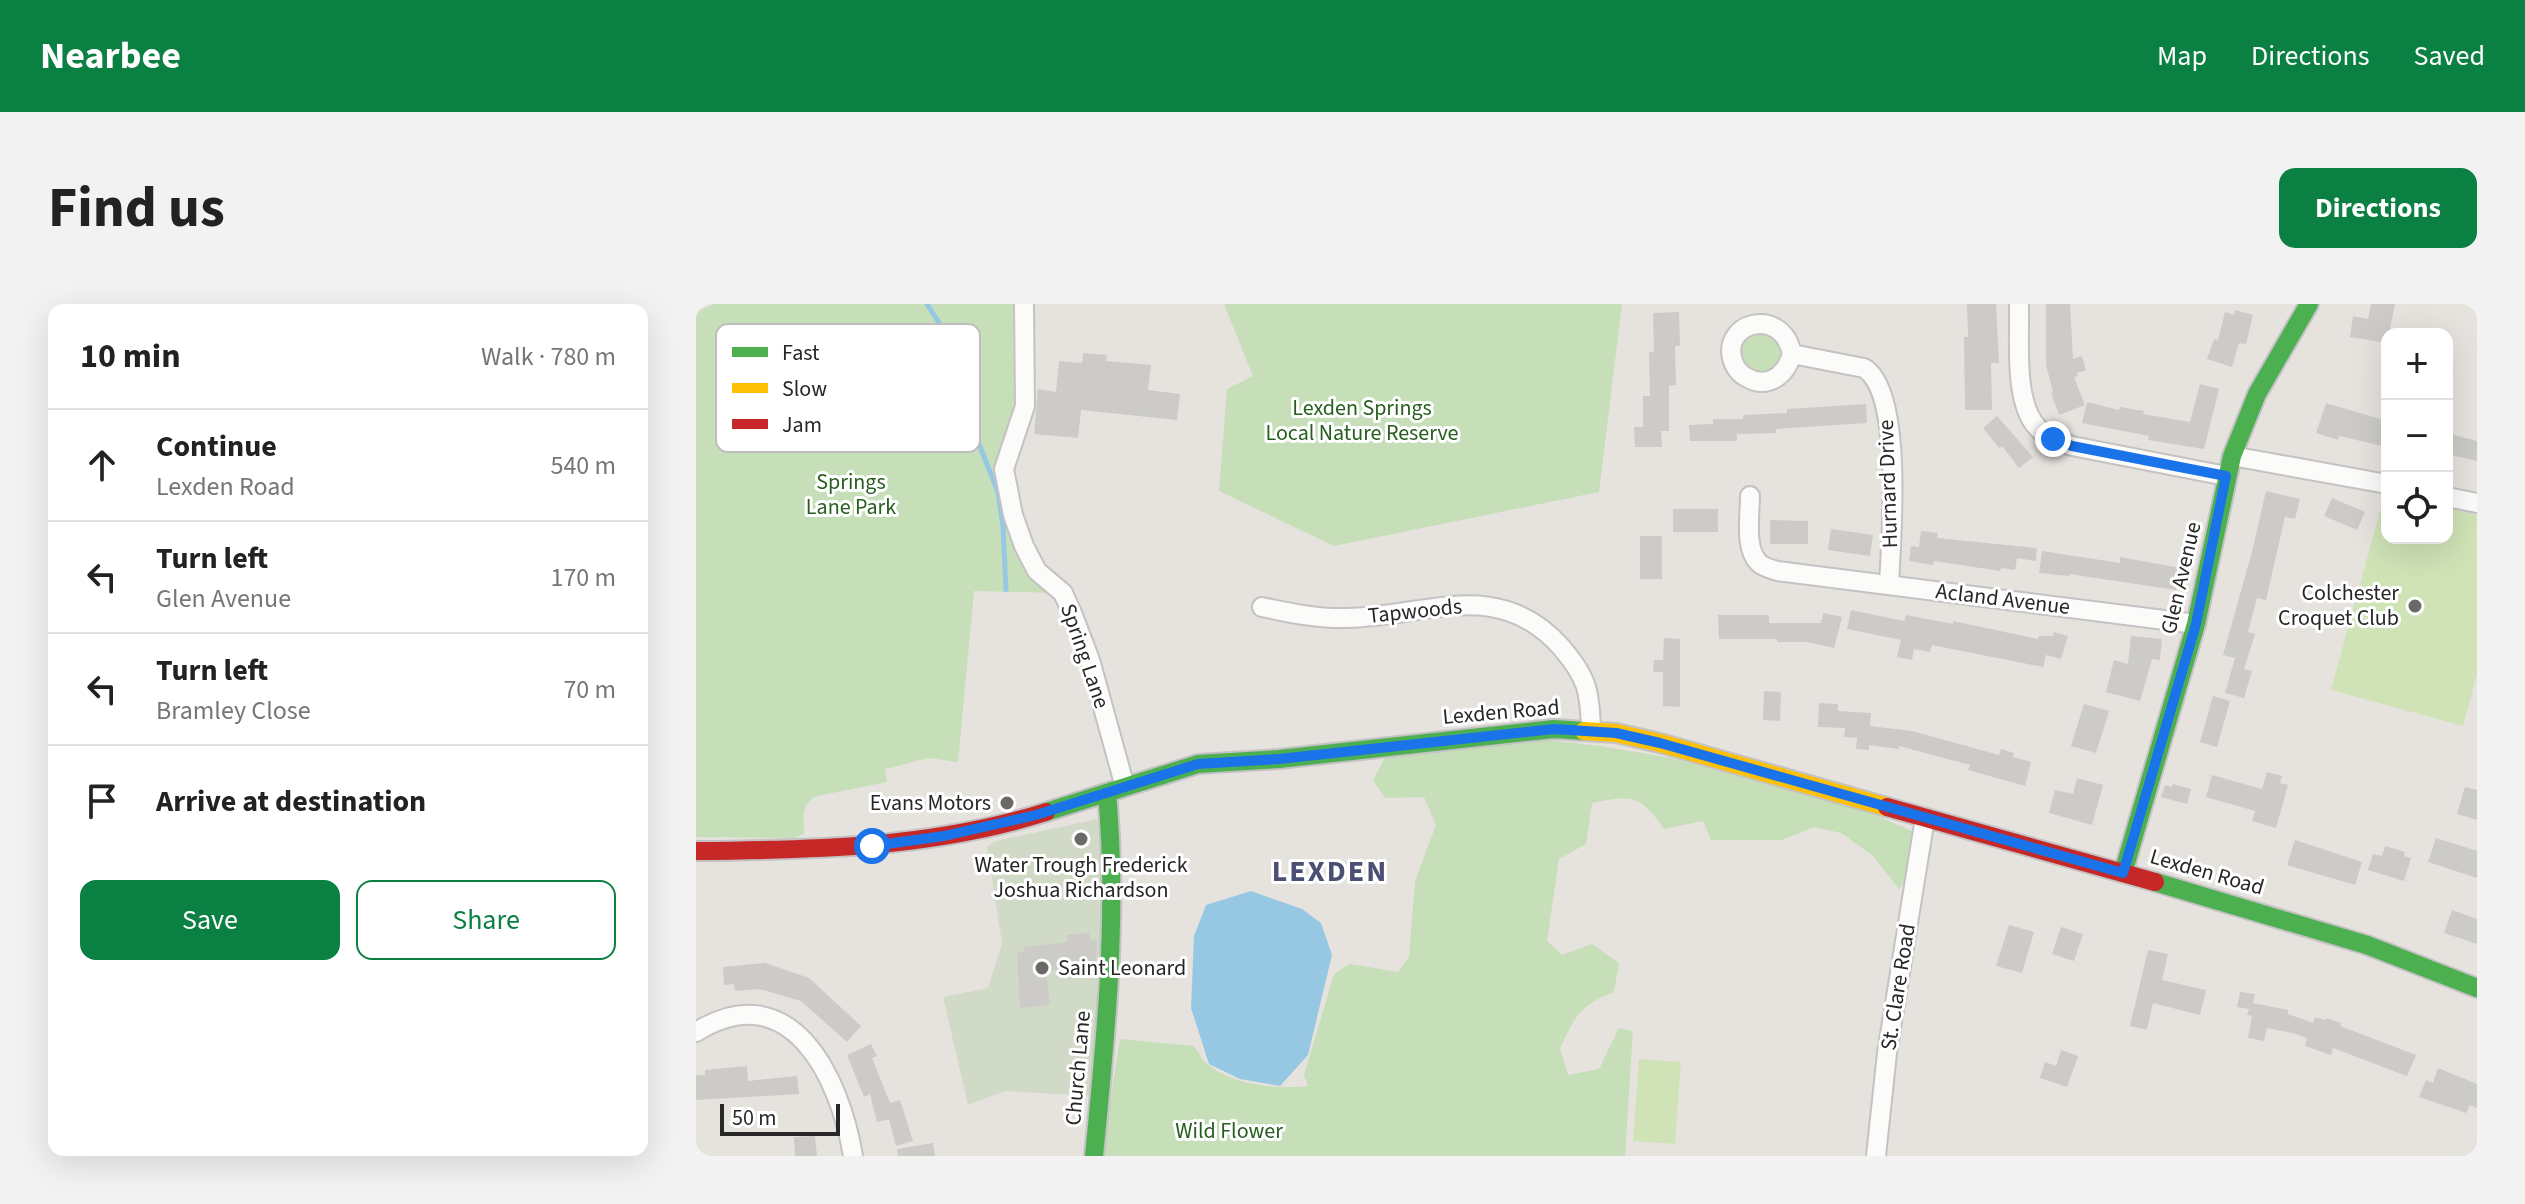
<!DOCTYPE html>
<html lang="en">
<head>
<meta charset="utf-8">
<style>
  :root { --surface:#fff; --page:#f2f2f2; --text:#222; --muted:#767676; --line:#e0e0e0; --accent:#0b8043 }
  body { margin:0; font-family:"Source Sans 3",sans-serif; background:var(--page); color:var(--text) }
  .controls { position:absolute; right:24px; top:24px; display:grid; overflow:hidden; border-radius:16px; box-shadow:0 8px 32px #0002 }
  .controls button { width:72px; height:72px; display:grid; place-items:center; padding:0; border:0; border-bottom:2px solid var(--line); background:var(--surface); color:var(--text); font:40px sans-serif }
  .scale { position:absolute; left:24px; bottom:20px; width:120px; box-sizing:border-box; padding-left:8px; border:4px solid #272727; border-top:0; font-size:22px; line-height:28px; white-space:nowrap; color:#272727; -webkit-text-stroke:6px #fff; paint-order:stroke }
  .stop { position:absolute; width:24px; height:24px; margin:-18px; border:6px solid #1a73e8; border-radius:50%; background:#fff }
  .stop.end { background:#1a73e8; border-color:#fff; box-shadow:0 2px 8px #0008 }
  .list { margin:0; padding:0; list-style:none }
  h2 { display:flex; justify-content:space-between; align-items:center; height:104px; margin:0; padding:0 32px; font-size:34px }
  h2 small { font-size:26px; font-weight:400; color:var(--muted) }
  .list li { display:grid; grid-template-columns:52px 1fr auto; gap:24px; align-items:center; box-sizing:border-box; height:112px; padding:0 32px; border-top:2px solid var(--line) }
  .list b { display:block; font-size:30px; white-space:nowrap }
  .list p { margin:0; font-size:26px; white-space:nowrap; color:var(--muted) }
  .list em { font-size:26px; font-style:normal; color:var(--muted) }
  .actions { display:flex; gap:16px; padding:24px 32px }
  .actions a { flex:1; padding:18px 0; border:2px solid var(--accent); border-radius:16px; text-align:center; font-size:28px; color:var(--accent) }
  .actions .main { background:var(--accent); color:#fff }
  .icon { flex:none; width:44px; height:44px; fill:none; stroke:currentColor; stroke-width:2; stroke-linecap:round; stroke-linejoin:round }
  .map { position:relative; flex:none; width:1781px; height:852px; overflow:hidden; border-radius:16px }
  header { display:flex; align-items:center; gap:48px; box-sizing:border-box; height:112px; padding:0 40px; background:var(--accent); color:#fff }
  header strong { font-size:38px }
  nav { display:flex; gap:44px; margin-inline-start:auto; font-size:28px }
  .intro { display:flex; align-items:center; justify-content:space-between; box-sizing:border-box; height:192px; padding:0 48px }
  h1 { margin:0; font-size:56px }
  .button { padding:20px 36px; border-radius:16px; background:var(--accent); color:#fff; font-size:28px; font-weight:700 }
  main { display:flex; gap:48px; padding:0 48px }
  aside { flex:1; background:var(--surface); border-radius:16px; box-shadow:0 8px 32px #0002 }
  .map>svg:first-child { display:block }
</style>
</head>
<body>
<header>
<strong>Nearbee</strong>
<nav><a>Map</a><a>Directions</a><a>Saved</a></nav>
</header>
<div class="intro"><h1>Find us</h1><a class="button">Directions</a></div>
<main>
<aside>
<h2>10 min<small>Walk · 780 m</small></h2>
<ul class="list">
<li><svg class="icon" aria-label="ahead" viewBox="0 0 24 24"><path d="M12 20V5M6 11l6-6 6 6"/></svg><div><b>Continue</b><p>Lexden Road</p></div><em>540 m</em></li>
<li><svg class="icon" aria-label="left" viewBox="0 0 24 24"><path d="M17 20v-9H6M10 6l-5 5 5 5"/></svg><div><b>Turn left</b><p>Glen Avenue</p></div><em>170 m</em></li>
<li><svg class="icon" aria-label="left" viewBox="0 0 24 24"><path d="M17 20v-9H6M10 6l-5 5 5 5"/></svg><div><b>Turn left</b><p>Bramley Close</p></div><em>70 m</em></li>
<li><svg class="icon" aria-label="arrive" viewBox="0 0 24 24"><path d="M6 21V4h12l-3 4 3 4H6"/></svg><div><b>Arrive at destination</b></div></li>
</ul>
<div class="actions"><a class="main">Save</a><a>Share</a></div>
</aside>
<div class="map">
<svg width="1781" height="852" viewBox="0 0 1781 852">
  <rect width="100%" height="100%" fill="#e6e3de"/>
  <g fill="#c6dfb8">
    <path d="M18,0H317L318,98L308,157L328,242L367,289L278,287L262,458L232,454L189,465L191,478L121,492C104,500 108,514 108,530L97,534L0,533V8Z"/>
    <polygon points="528,0 926,0 903,188 638,242 523,187 531,85 557,72"/>
    <polygon points="1082,26 1089,59 1067,73 1045,63 1040,40 1044,32"/>
    <path d="M832,434L905,442L975,454L1172,508L1221,529L1217,566L1203,585L1177,552L1145,529L1118,523L1086,536H1015L1007,517L968,525C944,490 936,491 896,499L890,540L863,555L851,637L866,651L896,640L923,659L918,688C882,703 881,710 864,744L872,771L903,765L923,724L937,727L929,852H405L424,735L498,742C503,749 507,758 514,762C539,782 582,785 612,782L608,771L638,670L654,660L702,668L713,653L719,577L740,521L728,493L689,494L677,476L689,454Z"/>
  </g>
  <polygon fill="#d1dac6" points="401,515 412,617 393,792 309,787 272,801 247,693 292,684 306,639 291,543 300,537"/>
  <g fill="#cfe3b6">
    <polygon points="1689,189 1691,190 1691,234 1751,234 1751,204 1781,211 1781,370 1767,422 1635,386"/>
    <polygon points="943,755 985,758 979,840 937,837"/>
  </g>
  <polygon fill="#96c8e3" points="555,587 606,605 625,619 636,651 612,751 584,782 544,775 513,760 495,704 498,632 510,601"/>
  <g fill="none" stroke-linecap="round" stroke-linejoin="round">
    <polyline stroke="#96c8e3" stroke-width="5" points="231,0 245,22 270,107 302,188 307,223 310,286"/>
  </g>
  <g fill="#cccbc7">
    <polygon points="1271,0 1300,0 1303,59 1295,59 1296,106 1269,106 1268,33 1272,33"/>
    <polygon points="1350,0 1374,0 1377,55 1386,52 1390,66 1381,69 1382,72 1378,73 1389,101 1363,111 1355,89 1357,88 1350,61"/>
    <polygon points="1675,0 1699,0 1691,39 1654,33 1657,12 1672,15"/>
    <polygon points="1539,6 1557,11 1550,40 1543,39 1536,63 1511,55 1518,35 1522,36 1529,8 1538,11"/>
    <polygon points="983,8 984,42 979,42 980,81 973,82 973,127 965,127 966,143 939,143 938,123 947,123 947,92 954,92 953,48 958,48 957,9"/>
    <polygon points="387,49 411,51 410,57 455,61 452,86 484,90 481,116 385,106 382,134 338,130 342,85 360,88 363,57 386,59"/>
    <polygon points="1504,80 1523,85 1508,145 1452,136 1453,132 1386,119 1391,98 1423,106 1424,103 1448,107 1447,110 1494,118"/>
    <polygon points="1630,99 1691,117 1691,143 1643,132 1642,136 1620,129"/>
    <polygon points="1170,100 1171,119 1080,125 1080,129 1041,130 1041,137 994,137 993,121 1017,120 1017,115 1047,115 1047,111 1091,109 1091,105"/>
    <polygon points="1301,112 1337,153 1323,164 1306,142 1303,144 1287,124"/>
    <polygon points="1751,129 1781,137 1781,157 1751,150"/>
    <polygon points="1570,187 1604,195 1599,215 1589,213 1570,296 1561,294 1552,328 1559,330 1548,365 1556,367 1548,394 1529,389 1539,354 1527,351 1556,248"/>
    <polygon points="1636,194 1669,208 1661,226 1628,212"/>
    <rect x="977" y="205" width="45" height="23"/>
    <polygon points="1074,216 1112,217 1112,240 1074,240"/>
    <polygon points="1135,225 1177,231 1174,252 1132,246"/>
    <polygon points="1225,227 1242,229 1241,234 1341,244 1340,257 1321,254 1319,266 1305,264 1304,267 1238,257 1237,261 1213,257 1215,242 1223,243"/>
    <rect x="944" y="232" width="22" height="43"/>
    <polygon points="1346,247 1424,259 1424,253 1484,264 1480,286 1373,270 1373,272 1343,269"/>
    <polygon points="1155,306 1208,317 1210,311 1257,320 1257,317 1342,335 1343,332 1357,332 1358,328 1372,332 1365,355 1350,351 1347,363 1236,341 1234,348 1218,345 1216,356 1201,353 1205,336 1151,325"/>
    <polygon points="1127,309 1146,313 1138,344 1111,338 1081,338 1081,335 1023,335 1022,311 1073,311 1073,319 1125,319"/>
    <polygon points="1435,332 1466,335 1464,356 1456,355 1444,397 1410,388 1418,356 1432,360"/>
    <polygon points="968,334 984,335 984,403 967,402 967,368 957,368 958,356 967,356"/>
    <polygon points="1068,387 1085,388 1084,417 1067,416"/>
    <polygon points="1517,392 1534,397 1521,443 1504,438"/>
    <polygon points="1123,399 1142,400 1142,407 1175,409 1174,422 1216,427 1303,451 1305,445 1318,449 1317,453 1335,458 1329,482 1272,466 1274,461 1203,442 1203,445 1173,441 1173,446 1160,445 1161,434 1148,433 1149,424 1122,423"/>
    <polygon points="1388,400 1413,407 1400,449 1375,442"/>
    <polygon points="1571,468 1586,472 1584,479 1592,481 1580,524 1556,517 1559,507 1510,493 1516,471 1566,485"/>
    <polygon points="1381,474 1407,481 1396,521 1353,509 1359,486 1377,490"/>
    <polygon points="1477,480 1495,485 1491,500 1465,493 1469,481 1476,483"/>
    <polygon points="1769,483 1781,486 1781,516 1761,510"/>
    <polygon points="1740,534 1781,547 1781,574 1732,558"/>
    <polygon points="1599,536 1666,558 1659,581 1591,561"/>
    <polygon points="1689,542 1709,548 1708,552 1715,554 1708,577 1672,566 1677,550 1686,552"/>
    <polygon points="1756,606 1781,615 1781,640 1748,629"/>
    <polygon points="1313,621 1338,628 1326,669 1300,662"/>
    <polygon points="1365,623 1387,630 1378,657 1356,650"/>
    <polygon points="393,629 394,637 401,636 400,661 350,667 354,701 324,704 321,649 328,648 327,643 372,638 371,631"/>
    <polygon points="1452,646 1472,650 1466,676 1510,686 1504,711 1457,699 1451,726 1434,722"/>
    <polygon points="69,659 113,674 165,722 151,738 105,697 63,685 39,687 38,680 28,681 27,663"/>
    <polygon points="1544,688 1559,690 1557,699 1592,706 1592,710 1617,719 1619,713 1630,716 1631,714 1645,719 1644,722 1720,751 1711,772 1637,744 1635,751 1609,742 1611,734 1597,729 1571,724 1568,737 1552,734 1556,712 1551,711 1553,705 1541,703"/>
    <polygon points="175,740 181,752 176,754 194,799 204,796 217,837 200,842 193,815 181,818 174,790 168,793 151,751"/>
    <polygon points="1365,746 1382,752 1371,783 1344,774 1349,758 1360,762"/>
    <polygon points="51,762 52,777 101,772 103,790 0,796 0,771 9,771 9,766"/>
    <polygon points="1742,764 1781,780 1781,804 1774,801 1770,809 1723,793 1730,776 1737,779"/>
    <polygon points="119,832 121,852 99,852 98,833"/>
    <polygon points="237,839 239,852 202,852 201,845"/>
  </g>
  <g fill="none" stroke-linecap="round" stroke-linejoin="round">
    <defs>
      <g id="street">
        <polyline points="328,0 329,102 308,165 317,211 328,242 341,267 367,289 376,309 394,356 429,483"/>
        <path d="M1323,0C1324,35 1317,99 1342,124C1351,134 1364,138 1376,142L1530,172"/>
        <path d="M1096,50C1086,0 1021,19 1038,60C1041,66 1044,70 1050,73C1072,86 1090,71 1096,50L1168,64C1208,88 1195,236 1193,281"/>
        <polyline points="1536,152 1691,180"/>
        <path d="M1054,192C1054,211 1048,245 1063,259C1067,263 1075,265 1081,267L1500,320"/>
        <polyline points="1751,193 1781,199"/>
        <path d="M566,303C594,309 622,315 651,314C729,313 802,272 865,343C891,373 894,387 895,426"/>
        <path d="M0,728C95,669 144,774 157,852"/>
        <polyline points="1180,852 1191,749 1229,514"/>
      </g>
      <g id="fast">
        <polyline points="350,508 502,460 583,455 858,425 888,427"/>
        <polyline points="1427,569 1500,320 1536,152 1561,90 1613,0"/>
        <polyline points="1459,578 1671,641 1781,684"/>
        <path d="M398,852C410,731 422,611 411,489"/>
      </g>
      <polyline id="slow" points="888,427 920,429 964,439 1191,503"/>
      <g id="jam">
        <polyline points="1191,503 1459,578"/>
        <path d="M0,547C118,546 236,544 350,508"/>
      </g>
    </defs>
    <use href="#street" stroke="#c4c2c3" stroke-width="22"/>
    <use href="#fast" stroke="#c4c2c3" stroke-width="22"/>
    <use href="#slow" stroke="#c4c2c3" stroke-width="22"/>
    <use href="#jam" stroke="#c4c2c3" stroke-width="22"/>
    <use href="#street" stroke="#fbfbfa" stroke-width="18"/>
    <use href="#fast" stroke="#4caf50" stroke-width="18"/>
    <use href="#slow" stroke="#ffc107" stroke-width="18"/>
    <use href="#jam" stroke="#c62828" stroke-width="18"/>
  </g>
  <g fill="none" stroke-linecap="round" stroke-linejoin="round">
    <polyline stroke="#1a73e8" stroke-width="10" points="176,542 248,532 340,511 502,460 583,455 858,425 920,429 964,439 1427,569 1500,320 1530,172 1376,142 1357,135"/>
  </g>
  <g fill="#6a6967" stroke="#fff" stroke-width="3">
    <circle cx="1719" cy="302" r="8"/>
    <circle cx="311" cy="499" r="8"/>
    <circle cx="385" cy="535" r="8"/>
    <circle cx="346" cy="664" r="8"/>
  </g>
  <g text-anchor="middle" dominant-baseline="central" stroke-width="6" stroke-linejoin="round" paint-order="stroke">
    <g font-size="22" fill="#265e1e" stroke="#fff">
      <text x="666" y="104">Lexden Springs<tspan x="666" dy="25">Local Nature Reserve</tspan></text>
      <text x="155" y="178">Springs<tspan x="155" dy="25">Lane Park</tspan></text>
      <text x="533" y="827">Wild Flower</text>
    </g>
    <g font-size="22" fill="#272727" stroke="#fff">
      <text transform="translate(1192 180) rotate(-92)">Hurnard Drive</text>
      <text transform="translate(1485 274) rotate(-77)">Glen Avenue</text>
      <text transform="translate(1307 295) rotate(7)">Acland Avenue</text>
      <text transform="translate(719 307) rotate(-6)">Tapwoods</text>
      <text transform="translate(389 352) rotate(71)">Spring Lane</text>
      <text transform="translate(805 408) rotate(-5)">Lexden Road</text>
      <text transform="translate(1511 568) rotate(16)">Lexden Road</text>
      <text transform="translate(1202 683) rotate(-81)">St. Clare Road</text>
      <text transform="translate(382 764) rotate(-85)">Church Lane</text>
    </g>
    <g font-size="22" fill="#272727" stroke="#fff" text-anchor="end">
      <text x="1703" y="289">Colchester<tspan x="1703" dy="25">Croquet Club</tspan></text>
      <text x="295" y="499">Evans Motors</text>
      <text x="385" y="561" text-anchor="middle">Water Trough Frederick<tspan x="385" dy="25">Joshua Richardson</tspan></text>
      <text x="362" y="664" text-anchor="start">Saint Leonard</text>
    </g>
    <g font-size="30" font-weight="bold" letter-spacing="2" fill="#4c4f74" stroke="#fff">
      <text x="634" y="567">LEXDEN</text>
    </g>
  </g>
  <rect x="20" y="20" width="264" height="128" rx="12" fill="#fff" stroke="#bebebe" stroke-width="2"/>
  <rect x="36" y="43" width="36" height="10" fill="#4caf50"/>
  <rect x="36" y="79" width="36" height="10" fill="#ffc107"/>
  <rect x="36" y="115" width="36" height="10" fill="#c62828"/>
  <g font-size="22" fill="#272727">
    <text x="86" y="56">Fast</text>
    <text x="86" y="92">Slow</text>
    <text x="86" y="128">Jam</text>
  </g>
</svg>
<div class="controls">
<button>+</button>
<button>−</button>
<button><svg class="icon" aria-label="locate" viewBox="0 0 24 24"><circle cx="12" cy="12" r="6"/><path d="M12 2v4M12 18v4M2 12h4M18 12h4"/></svg></button>
</div>
<div class="scale">50 m</div>
<div class="stop" style="left:176px;top:542px"></div>
<div class="stop end" style="left:1357px;top:135px"></div>
</div>
</main>
</body>
</html>
